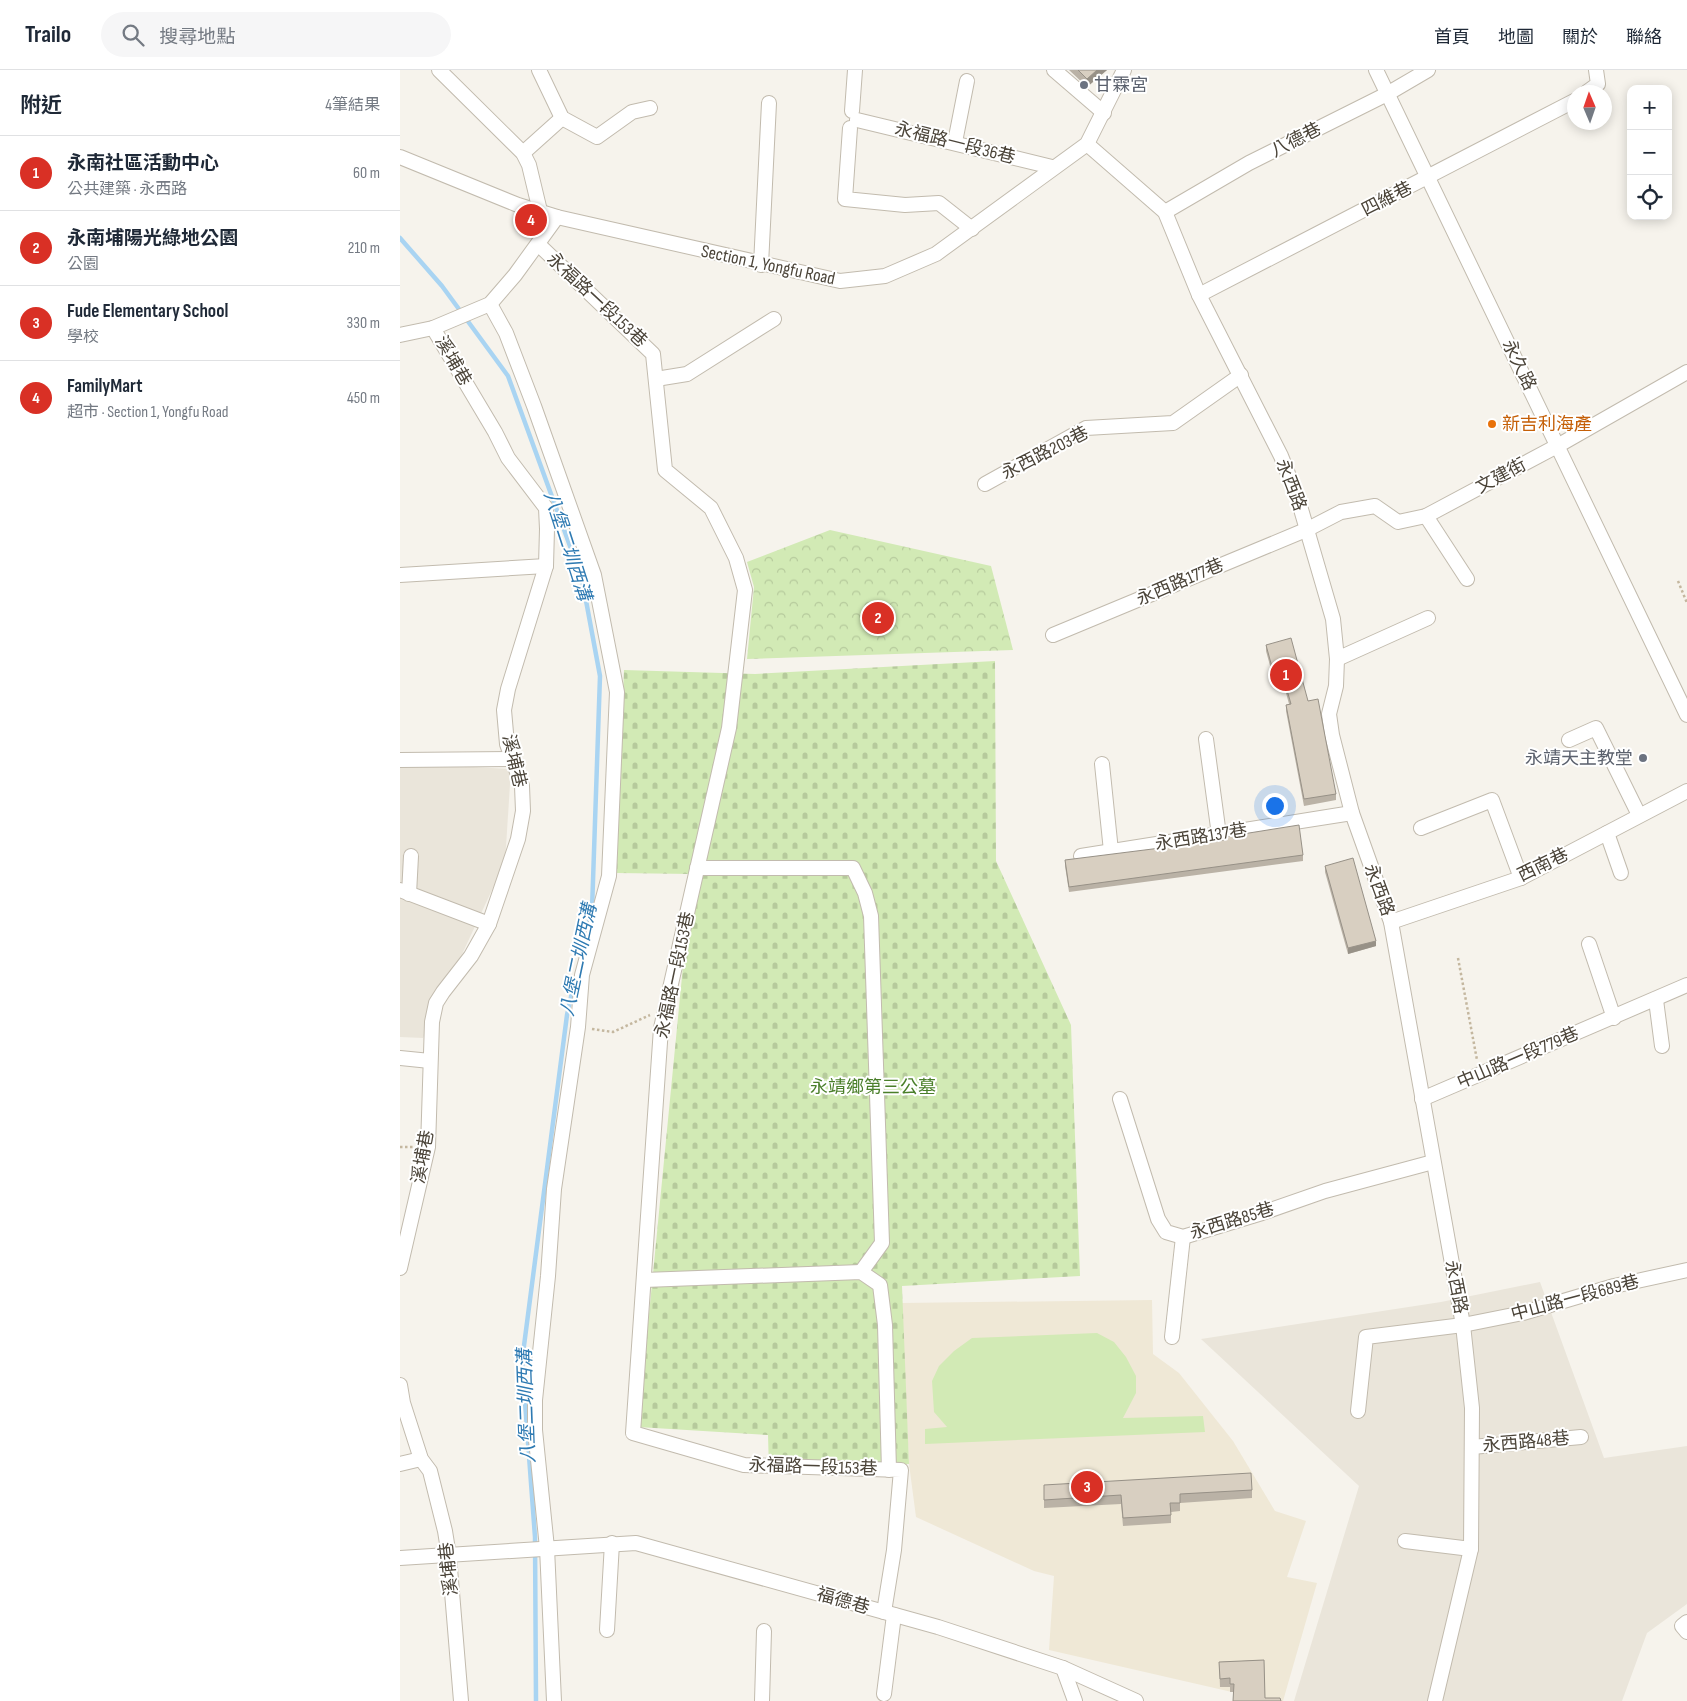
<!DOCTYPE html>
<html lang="zh-TW">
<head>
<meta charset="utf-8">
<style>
  :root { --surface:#fff; --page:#f6f6f7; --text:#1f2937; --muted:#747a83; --line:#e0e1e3; --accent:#d93025 }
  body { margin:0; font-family:"Sofia Sans Condensed","Noto Sans TC",sans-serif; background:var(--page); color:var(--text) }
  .controls { position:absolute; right:15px; top:15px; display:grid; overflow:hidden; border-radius:10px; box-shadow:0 2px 12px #0003 }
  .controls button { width:45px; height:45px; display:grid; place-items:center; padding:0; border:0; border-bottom:1px solid var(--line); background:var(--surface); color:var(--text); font:25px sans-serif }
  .compass { position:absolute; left:1167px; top:15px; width:45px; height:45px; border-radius:50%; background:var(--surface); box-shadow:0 2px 12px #0003; rotate:358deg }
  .you { position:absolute; left:874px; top:735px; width:18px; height:18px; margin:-12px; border:4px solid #fff; border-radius:50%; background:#1a73e8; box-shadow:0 0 0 8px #1a73e833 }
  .badge { display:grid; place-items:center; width:32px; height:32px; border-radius:50%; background:var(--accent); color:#fff; font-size:16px; font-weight:700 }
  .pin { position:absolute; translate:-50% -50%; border:2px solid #fff; box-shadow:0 1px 5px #0006 }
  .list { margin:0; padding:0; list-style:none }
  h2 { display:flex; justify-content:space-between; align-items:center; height:65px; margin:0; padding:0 20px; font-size:21px }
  h2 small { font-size:16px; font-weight:400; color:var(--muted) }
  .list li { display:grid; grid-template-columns:32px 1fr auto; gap:15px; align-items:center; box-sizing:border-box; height:75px; padding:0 20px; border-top:1px solid var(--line) }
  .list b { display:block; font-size:19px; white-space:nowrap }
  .list p { margin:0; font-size:16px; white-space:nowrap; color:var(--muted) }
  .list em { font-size:16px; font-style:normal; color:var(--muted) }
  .icon { flex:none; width:28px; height:28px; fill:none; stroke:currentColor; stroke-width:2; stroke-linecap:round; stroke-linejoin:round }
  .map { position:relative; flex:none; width:1287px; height:1631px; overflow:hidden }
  header { display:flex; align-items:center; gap:30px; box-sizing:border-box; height:70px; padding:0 25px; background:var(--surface); border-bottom:1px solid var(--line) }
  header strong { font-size:24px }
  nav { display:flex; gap:28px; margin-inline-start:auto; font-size:18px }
  .search { width:350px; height:45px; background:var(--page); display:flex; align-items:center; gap:12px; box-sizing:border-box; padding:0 18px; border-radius:28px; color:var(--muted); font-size:19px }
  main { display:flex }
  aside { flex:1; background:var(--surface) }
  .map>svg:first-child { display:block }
</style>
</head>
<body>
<header>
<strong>Trailo</strong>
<div class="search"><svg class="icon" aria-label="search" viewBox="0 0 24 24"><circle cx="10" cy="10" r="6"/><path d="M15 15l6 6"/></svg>搜尋地點</div>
<nav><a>首頁</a><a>地圖</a><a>關於</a><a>聯絡</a></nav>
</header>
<main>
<aside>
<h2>附近<small>4筆結果</small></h2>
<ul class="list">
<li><span class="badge">1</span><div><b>永南社區活動中心</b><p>公共建築 · 永西路</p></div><em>60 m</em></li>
<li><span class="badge">2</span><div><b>永南埔陽光綠地公園</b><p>公園</p></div><em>210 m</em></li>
<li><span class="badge">3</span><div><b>Fude Elementary School</b><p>學校</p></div><em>330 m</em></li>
<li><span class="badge">4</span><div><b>FamilyMart</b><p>超市 · Section 1, Yongfu Road</p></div><em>450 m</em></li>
</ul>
</aside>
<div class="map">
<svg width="1287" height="1631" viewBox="0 0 1287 1631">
  <defs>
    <pattern id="cemetery-stones" width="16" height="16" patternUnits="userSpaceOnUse" patternTransform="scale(1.25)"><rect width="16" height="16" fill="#d2eab5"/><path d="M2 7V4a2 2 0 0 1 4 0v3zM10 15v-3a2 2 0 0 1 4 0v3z" fill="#b6ca9c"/></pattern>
    <pattern id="park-crowns" width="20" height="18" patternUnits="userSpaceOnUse" patternTransform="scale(1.25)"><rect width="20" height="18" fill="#d2eab5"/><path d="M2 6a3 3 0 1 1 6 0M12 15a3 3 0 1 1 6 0" fill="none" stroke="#b6ca9c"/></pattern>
  </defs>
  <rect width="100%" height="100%" fill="#f6f3ec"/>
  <g fill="#eae5da">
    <polygon points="0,693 111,699 105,792 23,968 0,967"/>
    <polygon points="1140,1212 1204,1388 1287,1376 1287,1534 1247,1563 1222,1631 894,1631 959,1416 801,1269 1041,1232"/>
  </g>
  <polygon fill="#efe8d6" points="752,1230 753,1284 779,1303 833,1371 875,1441 906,1451 887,1507 917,1513 883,1631 871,1631 649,1580 654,1506 634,1501 516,1447 509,1394 501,1233"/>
  <polygon fill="#d2eab5" points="697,1263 714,1272 726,1287 736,1306 736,1323 723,1348 803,1346 805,1362 525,1374 525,1359 547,1357 534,1342 532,1311 539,1296 554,1281 572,1268"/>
  <polygon fill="url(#cemetery-stones)" points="595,591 596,791 671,955 680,1206 502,1216 509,1394 369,1400 368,1365 238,1357 292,804 216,803 224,600 355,604"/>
  <polygon fill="url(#park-crowns)" points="430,460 591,496 613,580 347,589 354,517 347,492"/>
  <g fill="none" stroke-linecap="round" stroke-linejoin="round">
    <g stroke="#a9d4f2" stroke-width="4.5">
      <polyline points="0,168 42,216 108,306 182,509 200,606 192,840 185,868"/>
      <polyline points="136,1631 135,1467 122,1291 167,945 175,909"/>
    </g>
    <defs>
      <g id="minor">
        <polyline points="39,0 123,83 129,95 140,141"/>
        <polyline points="139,0 162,48 197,67 232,42 250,38"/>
        <polyline points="654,0 704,43"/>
        <path d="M976,0C1079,215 1185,429 1287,645"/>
        <polyline points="1187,22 1198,14 1196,0"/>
        <polyline points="452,41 455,0"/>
        <polyline points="457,50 652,97"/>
        <polyline points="450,58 445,129 505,135 539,133 572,159"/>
        <polyline points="555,72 567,11"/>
        <polyline points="687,74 765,142 799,225 881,386 898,429 933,549 937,589 936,616 929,644 932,665 952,743 991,852 1063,1255 1072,1338 1071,1479 1035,1631"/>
        <polyline points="123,83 162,48"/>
        <polyline points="0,87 118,135 157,147 440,211 485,206 536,184 687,74 724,0"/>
        <polyline points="765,142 849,93 987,24 1028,0"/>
        <polyline points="138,174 253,284 265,400 311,438 336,488 345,520 329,658 261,958 233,1363 344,1395 501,1400 494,1480 484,1542"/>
        <polyline points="361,195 369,33"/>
        <polyline points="799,225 1174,31"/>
        <polyline points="90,234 106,263 134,336 194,505 217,622 209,806 182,905 178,957 154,1119 148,1206 135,1330 135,1360 147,1478 154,1631"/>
        <polyline points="0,265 33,258 90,234 115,205 157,147"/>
        <polyline points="256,309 287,304 374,249"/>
        <polyline points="585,414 686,358 773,353 841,305"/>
        <polyline points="1026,446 1067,509"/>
        <polyline points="0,505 146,496"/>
        <polyline points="653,565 908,459 941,442 975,436 998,452 1026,446 1159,375 1287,302"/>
        <polyline points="937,589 1028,548"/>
        <polyline points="806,669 819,765"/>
        <polyline points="1169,670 1196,658 1239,745"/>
        <polyline points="0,690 111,689"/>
        <polyline points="702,694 711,781"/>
        <polyline points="1021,758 1092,730 1121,808"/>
        <polyline points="1207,763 1221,803"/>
        <polyline points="681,786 952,743"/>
        <polyline points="297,798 453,798 465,823 471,846 482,1173 461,1202"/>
        <polyline points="0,820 89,854"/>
        <polyline points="9,824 11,786"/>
        <polyline points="991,852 1121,808 1287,721"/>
        <polyline points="1189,874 1214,948"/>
        <polyline points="1256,930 1262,976"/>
        <polyline points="0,988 30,991"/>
        <polyline points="720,1029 758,1149 766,1162 783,1167 862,1143 925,1121 1033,1092"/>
        <polyline points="1022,1029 1287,915"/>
        <polyline points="0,1198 28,1077 32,952 36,933 43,922 71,886 89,854 118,769 123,741 122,716 107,674 104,640 108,619 146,496 147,459 146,438 108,388 95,362 33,258"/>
        <polyline points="244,1210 461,1202 480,1215 485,1255 489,1400"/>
        <polyline points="772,1267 783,1167"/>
        <polyline points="0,1315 3,1333 21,1389 30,1401 45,1461 49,1486 61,1631"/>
        <polyline points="958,1341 966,1267 1063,1255 1123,1243 1214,1216 1287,1200"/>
        <polyline points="1072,1377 1181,1367"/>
        <polyline points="0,1394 21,1389"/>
        <polyline points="1005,1471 1071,1479"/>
        <polyline points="0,1488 236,1473 538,1557 663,1598 736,1631"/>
        <polyline points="1287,1552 1282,1556 1287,1562"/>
        <polyline points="207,1560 212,1473"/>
        <polyline points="663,1598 675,1631"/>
        <polyline points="484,1624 494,1545"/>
        <polyline points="362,1631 364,1561"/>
      </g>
    </defs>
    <use href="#minor" stroke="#c2bbae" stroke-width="16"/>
    <g stroke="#c4b79f" stroke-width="2.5" stroke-dasharray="2.5 2.5" stroke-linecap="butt">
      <polyline points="1278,511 1287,533"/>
      <polyline points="1058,888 1077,990"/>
      <polyline points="192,959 213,962 250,945"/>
      <polyline points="0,1077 14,1077"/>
    </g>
    <use href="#minor" stroke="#fff" stroke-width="14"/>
  </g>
  <g fill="#bab2a6">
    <polygon points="669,0 707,0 687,17"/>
    <polygon points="866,575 908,631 936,724 936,730 904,736 886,641 886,635 889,634 883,612 875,614 866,581"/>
    <polygon points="903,785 903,791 669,822 665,796 665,790"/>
    <polygon points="925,796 976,876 948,884 925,802"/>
    <polygon points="644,1415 852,1420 852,1428 780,1433 780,1441 771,1442 771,1453 723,1456 721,1434 644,1438"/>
    <polygon points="864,1590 865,1628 880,1628 881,1631 833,1631 834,1622 830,1622 830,1617 820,1617 819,1592"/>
  </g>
  <g fill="#979187">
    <polygon points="697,0 707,0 687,17 687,9"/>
    <polygon points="883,606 883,612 875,614 875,608"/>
    <polygon points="976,871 976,876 948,884 948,878"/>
  </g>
  <g fill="#d8cfc1" stroke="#979187">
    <polygon points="678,0 697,0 687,9"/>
    <polygon points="891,568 908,631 918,629 936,724 904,729 886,635 891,634 883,606 875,608 866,575"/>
    <polygon points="899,755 903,785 669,817 665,790 824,770 824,767"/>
    <polygon points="953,788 976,871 948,878 925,796"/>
    <polygon points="851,1403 852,1420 780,1424 780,1433 770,1433 771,1445 723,1448 721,1425 644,1430 644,1415"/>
    <polygon points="864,1590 865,1628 880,1628 881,1631 833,1631 834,1614 830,1614 830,1608 820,1609 819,1592"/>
  </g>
  <g fill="#6b7280" stroke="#fff" stroke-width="2">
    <circle cx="684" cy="15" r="5"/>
    <circle cx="1243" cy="688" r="5"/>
  </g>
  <circle fill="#e8710a" stroke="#fff" stroke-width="2" cx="1092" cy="354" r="5"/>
  <g text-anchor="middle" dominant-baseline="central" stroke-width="4" stroke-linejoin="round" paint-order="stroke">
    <g font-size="18" fill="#5b616d" stroke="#fff" text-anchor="start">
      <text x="694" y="15">甘霖宮</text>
      <text x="1233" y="688" text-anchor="end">永靖天主教堂</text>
    </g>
    <g font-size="18" fill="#4b4439" stroke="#fff">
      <text transform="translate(896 70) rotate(-27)">八德巷</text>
      <text transform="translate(555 73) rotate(14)">永福路一段36巷</text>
      <text transform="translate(987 129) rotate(-27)">四維巷</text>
      <text transform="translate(368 195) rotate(12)">Section 1, Yongfu Road</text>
      <text transform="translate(197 230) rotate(43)">永福路一段153巷</text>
      <text transform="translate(53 291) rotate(60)">溪埔巷</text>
      <text transform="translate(1119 295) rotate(64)">永久路</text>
      <text transform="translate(645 383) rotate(-27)">永西路203巷</text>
      <text transform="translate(1101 406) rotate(-28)">文建街</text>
      <text transform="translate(891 415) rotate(69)">永西路</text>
      <text transform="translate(780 512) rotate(-23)">永西路177巷</text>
      <text transform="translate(114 691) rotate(77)">溪埔巷</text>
      <text transform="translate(801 767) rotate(-9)">永西路137巷</text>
      <text transform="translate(1143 795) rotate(-26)">西南巷</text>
      <text transform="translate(979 820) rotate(70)">永西路</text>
      <text transform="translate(275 905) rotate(-78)">永福路一段153巷</text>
      <text transform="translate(1118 988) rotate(-23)">中山路一段779巷</text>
      <text transform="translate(23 1087) rotate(-80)">溪埔巷</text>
      <text transform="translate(832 1151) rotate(-17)">永西路85巷</text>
      <text transform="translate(1056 1217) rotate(79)">永西路</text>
      <text transform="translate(1175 1228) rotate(-15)">中山路一段689巷</text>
      <text transform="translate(1126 1372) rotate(-5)">永西路48巷</text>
      <text transform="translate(413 1397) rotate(2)">永福路一段153巷</text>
      <text transform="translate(49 1499) rotate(-96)">溪埔巷</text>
      <text transform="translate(443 1531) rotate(16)">福德巷</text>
    </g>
    <g font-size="18" fill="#c56008" stroke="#fff" text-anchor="start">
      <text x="1102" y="354">新吉利海產</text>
    </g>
    <g font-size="18" fill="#4a7f2a" stroke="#fff">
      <text x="473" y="1017">永靖鄉第三公墓</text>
    </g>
    <g font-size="19" font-style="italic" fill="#2e7ab2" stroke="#fff">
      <text transform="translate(167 476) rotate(72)">八堡二圳西溝</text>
      <text transform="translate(179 890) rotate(-78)">八堡二圳西溝</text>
      <text transform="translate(127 1336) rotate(-92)">八堡二圳西溝</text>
    </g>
  </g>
</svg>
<div class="controls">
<button>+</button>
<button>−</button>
<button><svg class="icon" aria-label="locate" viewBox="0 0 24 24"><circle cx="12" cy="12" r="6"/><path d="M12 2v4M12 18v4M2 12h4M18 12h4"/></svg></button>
</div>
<svg class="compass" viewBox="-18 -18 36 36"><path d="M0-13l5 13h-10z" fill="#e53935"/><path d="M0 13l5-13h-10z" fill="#747a83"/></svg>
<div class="you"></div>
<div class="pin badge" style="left:886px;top:605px">1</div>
<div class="pin badge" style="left:478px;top:548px">2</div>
<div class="pin badge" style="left:687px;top:1417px">3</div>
<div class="pin badge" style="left:131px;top:150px">4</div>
</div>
</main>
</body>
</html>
